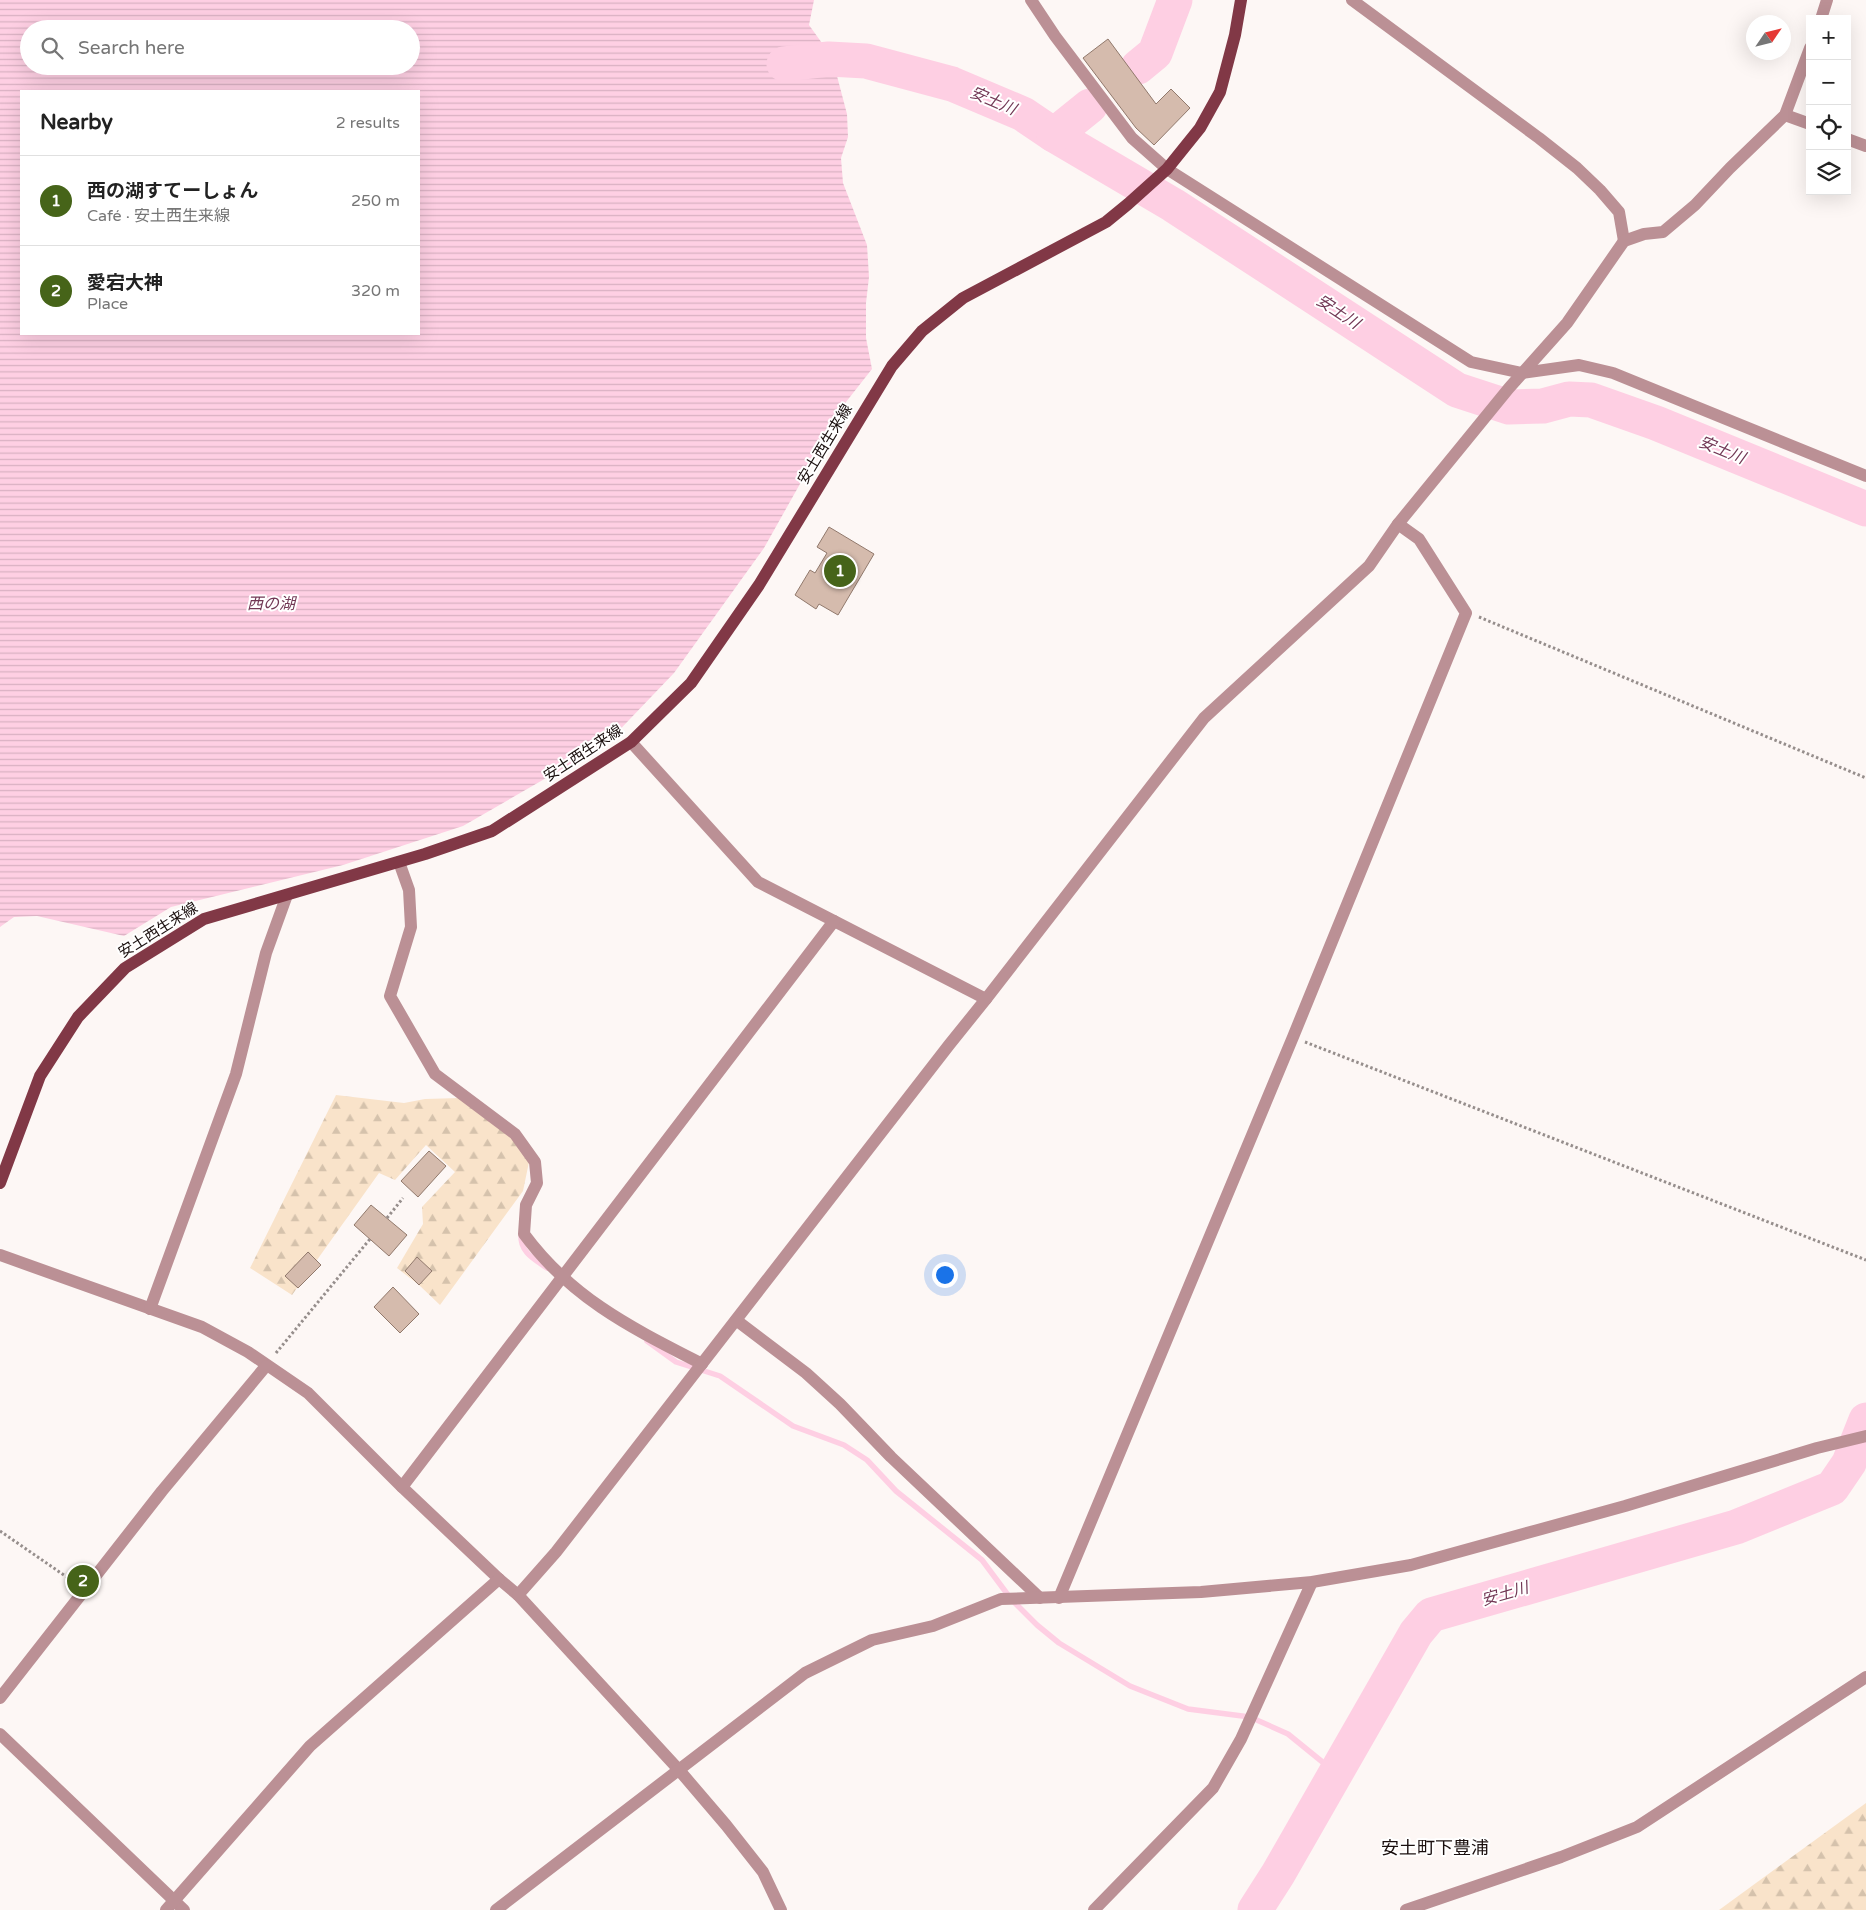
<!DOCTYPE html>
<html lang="en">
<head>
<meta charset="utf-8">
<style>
  :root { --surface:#fff; --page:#f2f2f2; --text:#222; --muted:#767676; --line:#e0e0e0; --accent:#466419 }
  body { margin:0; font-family:"Varela Round","Noto Sans JP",sans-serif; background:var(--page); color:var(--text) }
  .controls { position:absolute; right:15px; top:15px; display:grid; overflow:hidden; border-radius:0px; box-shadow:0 5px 20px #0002 }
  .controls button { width:45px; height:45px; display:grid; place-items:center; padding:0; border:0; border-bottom:1px solid var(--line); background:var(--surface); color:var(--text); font:25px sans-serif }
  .compass { position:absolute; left:1746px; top:15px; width:45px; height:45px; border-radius:50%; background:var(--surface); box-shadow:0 5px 20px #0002; rotate:55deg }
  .you { position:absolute; left:944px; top:1274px; width:18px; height:18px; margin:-12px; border:4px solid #fff; border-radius:50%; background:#1a73e8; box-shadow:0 0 0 8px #1a73e833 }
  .badge { display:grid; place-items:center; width:32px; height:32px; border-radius:50%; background:var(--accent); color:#fff; font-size:16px; font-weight:700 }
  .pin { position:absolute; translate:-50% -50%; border:2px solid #fff; box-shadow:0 1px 5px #0006 }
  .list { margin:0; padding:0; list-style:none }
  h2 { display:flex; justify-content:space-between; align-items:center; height:65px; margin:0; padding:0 20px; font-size:21px }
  h2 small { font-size:16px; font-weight:400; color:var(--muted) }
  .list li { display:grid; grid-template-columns:32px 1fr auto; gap:15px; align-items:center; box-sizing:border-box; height:90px; padding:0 20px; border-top:1px solid var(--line) }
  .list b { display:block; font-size:19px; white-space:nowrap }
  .list p { margin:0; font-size:16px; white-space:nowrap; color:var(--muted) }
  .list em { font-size:16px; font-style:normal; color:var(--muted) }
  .icon { flex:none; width:28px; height:28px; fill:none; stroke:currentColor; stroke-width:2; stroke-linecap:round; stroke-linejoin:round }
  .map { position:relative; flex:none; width:1866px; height:1910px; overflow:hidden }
  .search { position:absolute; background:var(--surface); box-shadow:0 5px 20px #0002; left:20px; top:20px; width:400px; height:55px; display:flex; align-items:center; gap:12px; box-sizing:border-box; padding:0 18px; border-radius:28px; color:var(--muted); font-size:19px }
  .panel { position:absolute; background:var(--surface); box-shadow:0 5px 20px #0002; left:20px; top:90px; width:400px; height:245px; border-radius:0px }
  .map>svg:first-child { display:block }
</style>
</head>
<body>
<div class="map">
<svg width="1866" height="1910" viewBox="0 0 1866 1910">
  <defs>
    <pattern id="forest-firs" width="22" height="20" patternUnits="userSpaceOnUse" patternTransform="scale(1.25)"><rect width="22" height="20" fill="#f9e3ca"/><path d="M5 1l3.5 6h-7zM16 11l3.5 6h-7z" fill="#d5c2ac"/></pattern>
    <pattern id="water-rules" width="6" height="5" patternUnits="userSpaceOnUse" patternTransform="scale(1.25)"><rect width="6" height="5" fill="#fecfe3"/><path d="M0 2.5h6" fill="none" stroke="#d9b1c2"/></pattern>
  </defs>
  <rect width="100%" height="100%" fill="#fdf7f5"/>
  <g fill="url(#forest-firs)">
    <polygon points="336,1095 404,1103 425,1099 459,1098 509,1135 529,1162 523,1191 440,1305 419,1285 397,1268 423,1224 422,1207 455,1172 426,1145 395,1180 379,1173 292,1295 250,1268"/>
    <polygon points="1866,1803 1866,1910 1719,1910"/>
  </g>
  <path fill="url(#water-rules)" fill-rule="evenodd" d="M0,0H814L809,25L832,57L847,114L848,137L841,158L843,183L867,245L869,277L866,303V338L872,369L846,402L764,548L674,673L607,743L463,826L343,865L171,907L124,936L37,916L14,917L0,927ZM29,29H411V66H29ZM21,91H419V334H21Z"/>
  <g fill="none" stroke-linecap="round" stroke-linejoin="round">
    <g stroke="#fecfe3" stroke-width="5.5">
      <path d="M521,1235C520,1252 534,1259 547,1268"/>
      <polyline points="647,1341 676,1362 720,1376 793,1426 844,1445 867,1460 896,1491 982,1560 1011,1599 1037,1625 1059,1643 1130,1686 1188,1709 1250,1717 1288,1734 1336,1773"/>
    </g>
    <g stroke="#fecfe3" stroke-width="35">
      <polyline points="784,64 829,59 866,61 952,84 1023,114 1054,135 1173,205 1457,390 1509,407 1543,406 1569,399 1591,400 1656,423 1866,509"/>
      <polyline points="1138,67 1155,53 1175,0"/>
      <polyline points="1054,135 1090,106"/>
      <polyline points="1255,1910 1278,1874 1416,1633 1431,1615 1736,1527 1832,1488 1849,1463 1866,1420"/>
    </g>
  </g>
  <g fill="#d5bbad" stroke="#91796c">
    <polygon points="1108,39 1156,104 1171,89 1190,108 1154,145 1136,128 1083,58"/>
    <polygon points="829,527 874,554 838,615 819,604 816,609 795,595 810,570 815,573 827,553 817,547"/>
    <polygon points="429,1151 446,1166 418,1197 401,1181"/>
    <polygon points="371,1205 407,1235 389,1256 354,1225"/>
    <polygon points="308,1252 321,1265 298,1288 285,1276"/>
    <polygon points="417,1257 432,1271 419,1285 405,1271"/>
    <polygon points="393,1287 419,1314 400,1333 374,1307"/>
  </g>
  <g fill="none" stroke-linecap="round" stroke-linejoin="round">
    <g stroke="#968e8c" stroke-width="3" stroke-dasharray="2.5 2.5" stroke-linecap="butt">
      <polyline points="1479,617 1866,778"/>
      <polyline points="1305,1042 1866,1260"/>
      <polyline points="387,1218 403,1198"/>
      <polyline points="276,1353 370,1239"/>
      <polyline points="0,1531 74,1582"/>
    </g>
    <g stroke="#bb9095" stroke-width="12">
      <polyline points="1031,0 1055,36 1132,138 1167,169 1471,362 1522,373 1579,365 1613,373 1866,476"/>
      <polyline points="1352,0 1539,138 1577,168 1600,190 1619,212 1624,241"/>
      <polyline points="1821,19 1827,0"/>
      <polyline points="1785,115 1810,124"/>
      <polyline points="1847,139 1866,146"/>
      <polyline points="631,742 758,882 986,999"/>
      <path d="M399,862L409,890L411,927L390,996L435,1074L515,1134L535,1162L537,1183L526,1205L524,1234C572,1299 632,1328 702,1364"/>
      <polyline points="0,1255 202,1327 248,1352 308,1393 402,1487 499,1579 518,1595 679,1770 726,1825 763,1872 781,1910"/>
      <polyline points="150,1309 236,1074 266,953 287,895"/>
      <polyline points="736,1320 806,1373 840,1404 891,1457 1040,1598"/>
      <polyline points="402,1487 834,921"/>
      <polyline points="518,1595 556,1552 949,1045 986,999 1204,718 1369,566 1398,524 1509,388 1567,323 1624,241 1644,234 1663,232 1695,205 1730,168 1785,115 1810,48"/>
      <polyline points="1059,1598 1293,1037 1466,613 1419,539 1398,524"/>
      <polyline points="0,1698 162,1491 266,1366"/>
      <polyline points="0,1734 184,1910"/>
      <polyline points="166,1910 310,1746 499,1579"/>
      <polyline points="496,1910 805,1673 872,1640 933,1626 1001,1599 1201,1592 1312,1582 1411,1565 1625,1506 1817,1448 1866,1436"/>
      <polyline points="1094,1910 1213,1788 1241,1739 1312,1582"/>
      <polyline points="1406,1910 1561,1857 1637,1827 1866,1677"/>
    </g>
    <polyline stroke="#813846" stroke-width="12" points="0,1183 40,1076 78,1017 125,968 204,919 425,854 492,831 631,742 691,683 759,585 892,366 922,331 963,298 1106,222 1128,204 1167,169 1200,128 1220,92 1235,35 1241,0"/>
  </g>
  <g text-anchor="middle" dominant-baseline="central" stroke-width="4" stroke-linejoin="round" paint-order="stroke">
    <g font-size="15" fill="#1a0f0e" stroke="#fff">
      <text transform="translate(825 444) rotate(-59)">安土西生来線</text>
      <text transform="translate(583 753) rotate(-33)">安土西生来線</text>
      <text transform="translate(158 930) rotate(-32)">安土西生来線</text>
    </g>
    <g font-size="16" font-style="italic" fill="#723855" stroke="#fff">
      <text transform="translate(993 101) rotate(23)">安土川</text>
      <text transform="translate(1338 312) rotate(33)">安土川</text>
      <text transform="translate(1722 450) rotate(22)">安土川</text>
      <text x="271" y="604">西の湖</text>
      <text transform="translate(1505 1594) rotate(-16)">安土川</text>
    </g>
    <g font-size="18" fill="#1a0f0e" stroke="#fff">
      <text x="1435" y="1848">安土町下豊浦</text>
    </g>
  </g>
</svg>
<div class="controls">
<button>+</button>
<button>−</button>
<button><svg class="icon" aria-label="locate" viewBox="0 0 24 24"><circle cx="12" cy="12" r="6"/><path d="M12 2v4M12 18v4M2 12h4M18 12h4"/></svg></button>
<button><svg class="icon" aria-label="layers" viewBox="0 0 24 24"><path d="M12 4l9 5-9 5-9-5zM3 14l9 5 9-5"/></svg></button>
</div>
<svg class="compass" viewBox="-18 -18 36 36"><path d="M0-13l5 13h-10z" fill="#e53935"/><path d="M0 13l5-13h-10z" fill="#767676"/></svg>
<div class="you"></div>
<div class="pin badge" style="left:840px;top:571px">1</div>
<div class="pin badge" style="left:83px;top:1581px">2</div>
<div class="search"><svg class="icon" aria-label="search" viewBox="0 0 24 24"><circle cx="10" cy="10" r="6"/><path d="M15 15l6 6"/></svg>Search here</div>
<section class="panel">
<h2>Nearby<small>2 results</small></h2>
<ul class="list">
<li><span class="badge">1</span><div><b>西の湖すてーしょん</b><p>Café · 安土西生来線</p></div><em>250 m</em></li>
<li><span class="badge">2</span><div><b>愛宕大神</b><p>Place</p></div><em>320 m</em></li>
</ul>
</section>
</div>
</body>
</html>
